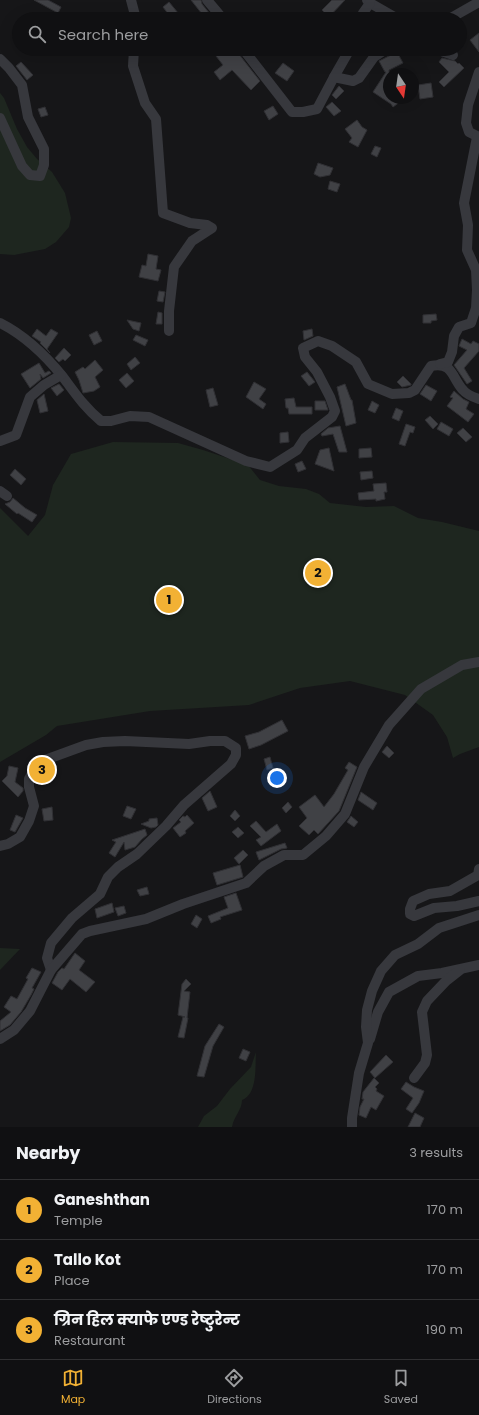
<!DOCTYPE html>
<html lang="en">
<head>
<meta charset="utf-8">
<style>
  :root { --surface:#101012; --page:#1e1e20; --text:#f1f3f6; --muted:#9c9d9f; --line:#303032; --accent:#f2b134 }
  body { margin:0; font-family:Poppins,"Noto Sans Devanagari",sans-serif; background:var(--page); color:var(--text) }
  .compass { position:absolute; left:383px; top:68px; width:36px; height:36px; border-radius:50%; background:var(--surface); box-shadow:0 4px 16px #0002; rotate:167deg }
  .you { position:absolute; left:277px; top:778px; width:14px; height:14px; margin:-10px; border:3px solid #fff; border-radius:50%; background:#1a73e8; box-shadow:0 0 0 6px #1a73e833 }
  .badge { display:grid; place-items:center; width:26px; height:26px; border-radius:50%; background:var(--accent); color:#111; font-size:13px; font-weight:700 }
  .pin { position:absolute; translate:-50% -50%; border:2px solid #fff; box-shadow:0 1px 4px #0006 }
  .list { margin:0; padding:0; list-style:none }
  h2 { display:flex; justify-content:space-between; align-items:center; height:52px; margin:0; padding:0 16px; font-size:17px }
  h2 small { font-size:13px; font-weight:400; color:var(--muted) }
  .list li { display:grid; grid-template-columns:26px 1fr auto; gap:12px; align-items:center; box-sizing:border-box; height:60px; padding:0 16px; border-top:1px solid var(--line) }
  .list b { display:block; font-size:15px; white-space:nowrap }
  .list p { margin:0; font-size:13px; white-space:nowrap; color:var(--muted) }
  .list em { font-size:13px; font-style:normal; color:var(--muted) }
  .icon { flex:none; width:22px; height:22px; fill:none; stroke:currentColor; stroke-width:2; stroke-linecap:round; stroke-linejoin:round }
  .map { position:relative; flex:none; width:479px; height:1127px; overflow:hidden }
  .search { position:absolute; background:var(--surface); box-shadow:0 4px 16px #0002; left:12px; right:12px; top:12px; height:44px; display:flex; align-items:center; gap:10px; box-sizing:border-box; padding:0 14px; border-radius:22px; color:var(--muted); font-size:15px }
  .sheet { height:232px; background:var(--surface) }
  nav { display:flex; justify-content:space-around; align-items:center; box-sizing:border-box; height:56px; border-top:1px solid var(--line); background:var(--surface); font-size:11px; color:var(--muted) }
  nav a { display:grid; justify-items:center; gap:2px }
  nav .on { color:var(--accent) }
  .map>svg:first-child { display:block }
</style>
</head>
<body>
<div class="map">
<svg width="479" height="1127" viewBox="0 0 479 1127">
  <rect width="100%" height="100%" fill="#161618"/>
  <g fill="#1e261f">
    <polygon points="0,93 4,98 17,129 27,147 37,159 52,172 65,193 71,218 69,227 56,242 45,249 14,255 0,254"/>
    <polygon points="113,442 178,443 203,450 248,465 260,480 279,486 306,489 319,494 330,503 366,507 394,506 418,518 442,522 479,531 479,747 460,754 453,758 447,737 433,715 405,695 350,681 300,688 249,705 150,711 57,726 46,735 0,762 0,508 28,536 45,515 53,485 71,454"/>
    <polygon points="0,948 20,949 0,970"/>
    <path d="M256,1052C255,1066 258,1094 242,1100C242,1110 234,1116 232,1127H198L204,1116L217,1106L230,1089L251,1067Z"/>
  </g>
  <g fill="#404145" stroke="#303034">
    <polygon points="34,0 48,0 61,7 58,13"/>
    <polygon points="191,0 201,0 202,4 214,19 206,19"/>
    <polygon points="332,0 345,0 329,17 322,10"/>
    <polygon points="169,2 183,19 172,19 163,7"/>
    <polygon points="479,33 479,52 470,40"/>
    <polygon points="227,49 235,49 260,81 251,90 232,70 220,80 214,72 223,65 216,56"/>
    <polygon points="397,52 403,63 389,70 389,98 405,98 393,107 391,104 373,92 386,72 385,72 379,61"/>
    <polygon points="442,58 455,61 458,64 459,63 464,68 444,87 439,82 449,72 439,62"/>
    <polygon points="21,62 33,75 27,80 16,66"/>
    <polygon points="283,63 294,71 287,81 275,73"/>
    <polygon points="431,83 433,97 420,99 418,85"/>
    <polygon points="339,86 344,91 336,99 332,95"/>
    <polygon points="332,102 341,111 334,116 326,107"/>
    <polygon points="273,106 278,114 269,120 264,111"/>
    <polygon points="45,107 48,115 41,117 38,109"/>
    <polygon points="357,120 362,127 367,130 358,147 349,142 352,138 345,129"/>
    <polygon points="375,146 381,148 377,157 371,154"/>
    <polygon points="318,163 333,168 330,175 320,177 314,174"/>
    <polygon points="330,181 340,184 337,192 328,189"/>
    <polygon points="148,254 158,256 156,269 161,270 158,281 139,277 142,265 146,266"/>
    <polygon points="159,291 165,292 163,302 157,301"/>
    <polygon points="158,312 162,313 162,324 156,324"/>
    <polygon points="436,314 437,320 431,321 431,323 423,323 423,315"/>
    <polygon points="127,320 141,323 139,331 133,329"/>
    <polygon points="37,329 46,336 51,329 58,333 47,349 50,353 40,343 41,342 32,336"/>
    <polygon points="312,329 313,336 304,340 303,331"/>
    <polygon points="97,331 102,341 94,345 89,335"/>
    <polygon points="136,335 148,340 145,346 133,340"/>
    <polygon points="462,339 471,344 473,341 479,344 479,351 464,368 472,381 467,384 454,365 467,350 459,346"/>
    <polygon points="64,348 71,355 65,361 63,359 59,362 55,358"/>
    <polygon points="135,357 140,363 131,370 127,364"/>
    <polygon points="95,360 103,370 95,377 100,387 94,391 83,393 79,380 75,372 83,367 85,369"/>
    <polygon points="39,363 45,373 49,371 51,373 43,378 40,374 41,379 30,388 21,374"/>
    <polygon points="307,372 315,382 309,386 301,376"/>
    <polygon points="127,373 134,381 126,388 119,380"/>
    <polygon points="403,376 411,384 411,385 402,387 397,382"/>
    <polygon points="254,382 266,389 259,399 266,404 263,409 246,397"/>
    <polygon points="59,384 64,390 57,396 51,388"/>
    <polygon points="345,384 351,400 352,400 356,423 346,426 337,387"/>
    <polygon points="426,385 437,391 431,401 420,394"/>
    <polygon points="213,388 218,405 210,407 206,390"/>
    <polygon points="454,391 463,399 469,402 466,409 474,414 468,422 447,406 453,398 450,397"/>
    <polygon points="44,394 48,411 40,413 37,400"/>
    <polygon points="294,398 296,407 312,407 312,414 289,414 288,408 286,408 285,399"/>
    <polygon points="315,401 325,401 328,410 315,410"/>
    <polygon points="372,401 379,405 375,413 368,410"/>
    <polygon points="396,408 403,411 399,421 392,418"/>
    <polygon points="430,416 438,424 433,429 425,420"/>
    <polygon points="441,422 453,429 449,436 437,429"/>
    <polygon points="406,424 415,427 413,433 410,432 405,446 399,444"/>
    <polygon points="340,426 347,452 339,452 333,434 322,436 321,434 328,428"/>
    <polygon points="463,428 472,437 466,442 457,433"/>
    <polygon points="288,432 289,442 280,443 280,433"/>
    <polygon points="329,448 334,471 315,464 320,450"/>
    <polygon points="371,448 372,457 359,458 359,449"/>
    <polygon points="302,461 306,469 298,472 295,464"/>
    <polygon points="15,469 26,479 21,485 10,475"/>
    <polygon points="372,471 373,478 361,480 360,472"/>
    <polygon points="386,483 387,492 384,492 385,499 376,501 376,499 359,500 358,493 374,491 373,484"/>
    <polygon points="13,498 25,508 37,515 32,522 18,513 17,514 5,504 10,502"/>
    <polygon points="282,720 288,731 261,745 249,749 245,736 259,732"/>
    <polygon points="387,746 394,753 389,758 382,752"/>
    <polygon points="270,757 273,768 267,770 264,759"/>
    <polygon points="349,762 357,767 339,811 318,834 314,830 309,835 299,826 307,818 299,807 315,795 324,807 334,794 348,770 345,768"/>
    <polygon points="9,766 18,768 15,782 23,788 23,791 18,797 2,781 7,776"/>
    <polygon points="210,791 217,807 208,811 202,798"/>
    <polygon points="361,792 377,803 373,810 358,800"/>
    <polygon points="288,802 292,807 286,813 282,808"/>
    <polygon points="127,806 136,809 131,819 123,816"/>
    <polygon points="52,807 53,820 44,821 42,809"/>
    <polygon points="235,810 240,816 235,821 230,816"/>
    <polygon points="16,815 23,818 15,832 10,830"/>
    <polygon points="187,815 194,823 185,831 186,833 180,837 173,828 181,822 179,820 183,816 185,817"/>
    <polygon points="351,816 358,822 354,827 347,822"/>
    <polygon points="157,818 158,825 156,827 151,828 141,824 149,821 149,819"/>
    <polygon points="256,821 266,832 277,824 281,831 261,846 256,840 261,837 250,826"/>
    <polygon points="238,827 244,833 238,838 232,832"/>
    <polygon points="145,829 147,835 142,839 135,847 125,850 124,842 115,857 109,853 116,842 112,840"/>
    <polygon points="285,843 287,848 281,849 259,860 256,852"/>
    <polygon points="243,850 248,855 239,864 234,858"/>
    <polygon points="240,865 243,877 217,885 213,873"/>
    <polygon points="147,887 149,894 140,896 137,890"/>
    <polygon points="236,893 242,910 220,917 221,919 211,923 208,916 228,908 224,897"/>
    <polygon points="112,903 114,912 97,918 95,909"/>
    <polygon points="124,906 126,913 118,916 115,908"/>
    <polygon points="196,915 202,919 197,928 191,924"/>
    <polygon points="75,953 85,961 79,970 95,982 86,992 70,979 62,990 52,983 58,972 62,968 64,969"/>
    <polygon points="32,968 41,972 32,988 34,989 31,995 21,1012 10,1025 0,1031 0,1021 11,1012 4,1007 11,996 17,999 28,979 26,978"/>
    <polygon points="186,979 191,984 184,991 190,992 187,1018 188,1018 184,1038 178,1037 183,1017 185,1017 178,1015 182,984"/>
    <polygon points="219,1024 224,1027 213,1046 204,1077 197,1076 205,1046"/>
    <polygon points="243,1049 250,1052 246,1061 239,1058"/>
    <polygon points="386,1055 393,1062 375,1078 370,1072"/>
    <polygon points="374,1078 379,1083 375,1087 377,1089 376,1091 384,1096 376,1110 371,1107 366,1118 359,1115 360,1107 364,1099 362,1099 363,1092"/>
    <polygon points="406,1082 414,1087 424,1091 419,1103 412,1113 406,1109 413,1098 401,1089"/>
    <polygon points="415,1113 424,1118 420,1127 408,1127"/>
  </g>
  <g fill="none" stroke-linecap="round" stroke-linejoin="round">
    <g stroke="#37383d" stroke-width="10">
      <polyline points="131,0 136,19"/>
      <polyline points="207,0 223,19"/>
      <polyline points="367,0 370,3 398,19"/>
      <polyline points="361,19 363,13 370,3"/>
      <polyline points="449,19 479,2"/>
      <polyline points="134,49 133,66 145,103 156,119 163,213 190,223 207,225 212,228 192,241 174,267 169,311 169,331"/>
      <polyline points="243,49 292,112 303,112 317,109 334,77"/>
      <polyline points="350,49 334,77 353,81 359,78 374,57 386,49"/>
      <polyline points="435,49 453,55"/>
      <polyline points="0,59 9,68 22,85 28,117 44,149 44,165 40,176 30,175 22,166 0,118"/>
      <polyline points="479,72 468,105 466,123 469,132 479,137"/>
      <path d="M0,323C24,335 46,356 63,377C75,393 85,408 101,421H111L130,416L149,417L246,461L270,467L297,450L305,438L332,417L335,411L330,397L317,372L305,357L303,348L318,341L332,346L356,362L368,384L392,394L409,393L415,390L431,366C454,362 451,377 463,390C467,395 473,397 479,399"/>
      <polyline points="440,364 448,362 452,352 454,336 459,327 471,323 476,308 477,290 476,270 467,250 468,225 464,203 477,137"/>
      <polyline points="0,441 16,435 30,397 44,385 61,375"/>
      <polyline points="0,491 7,496"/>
      <polyline points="0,846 8,844 20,837 29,821 34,806 29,787 29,779 34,770 45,760 86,745 103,742 125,741 189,744 210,741 225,741 236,748 236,755 231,764 184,805 166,826 137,854 118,867 108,877 100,894 72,918 51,943 47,958 51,970"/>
      <polyline points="479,869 478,875 450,891 429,894 413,901 410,909 410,914 414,916 434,908 457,906 479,901"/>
      <polyline points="0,1039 14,1030 30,1011 51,970 82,934 90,931 146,919 183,904 246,883 264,866 284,855 303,855 326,836 345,814 364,767 389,725 421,689 462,665 479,662"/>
      <polyline points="370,1039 378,1012 389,992 418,976 442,973 479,965"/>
      <polyline points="414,1078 425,1063 427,1055 422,1012 427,1001 446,981 460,970"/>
      <polyline points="352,1127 352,1118 359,1073 368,1043 366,1027 367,1010 372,991 381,971 395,955 418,944 439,928 479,915"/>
    </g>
  </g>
</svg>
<svg class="compass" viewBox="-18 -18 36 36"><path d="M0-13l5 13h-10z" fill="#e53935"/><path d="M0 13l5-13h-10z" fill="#9c9d9f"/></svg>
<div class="you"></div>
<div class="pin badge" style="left:169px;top:600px">1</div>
<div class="pin badge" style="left:318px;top:573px">2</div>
<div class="pin badge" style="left:42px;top:770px">3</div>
<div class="search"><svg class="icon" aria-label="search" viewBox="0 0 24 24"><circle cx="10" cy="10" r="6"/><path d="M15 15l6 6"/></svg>Search here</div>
</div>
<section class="sheet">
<h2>Nearby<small>3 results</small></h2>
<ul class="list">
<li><span class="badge">1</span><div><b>Ganeshthan</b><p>Temple</p></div><em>170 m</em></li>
<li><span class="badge">2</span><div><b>Tallo Kot</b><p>Place</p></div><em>170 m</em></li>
<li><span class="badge">3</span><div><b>ग्रिन हिल क्याफे एण्ड रेष्टुरेन्ट</b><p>Restaurant</p></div><em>190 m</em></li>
</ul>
</section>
<nav>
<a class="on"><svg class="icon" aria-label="map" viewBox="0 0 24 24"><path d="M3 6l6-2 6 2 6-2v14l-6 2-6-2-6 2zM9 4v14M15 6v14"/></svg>Map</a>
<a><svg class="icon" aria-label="directions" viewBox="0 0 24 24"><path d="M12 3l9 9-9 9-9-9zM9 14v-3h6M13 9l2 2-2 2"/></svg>Directions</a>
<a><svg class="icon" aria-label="saved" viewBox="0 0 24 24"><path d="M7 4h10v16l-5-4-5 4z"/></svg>Saved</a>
</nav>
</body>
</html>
